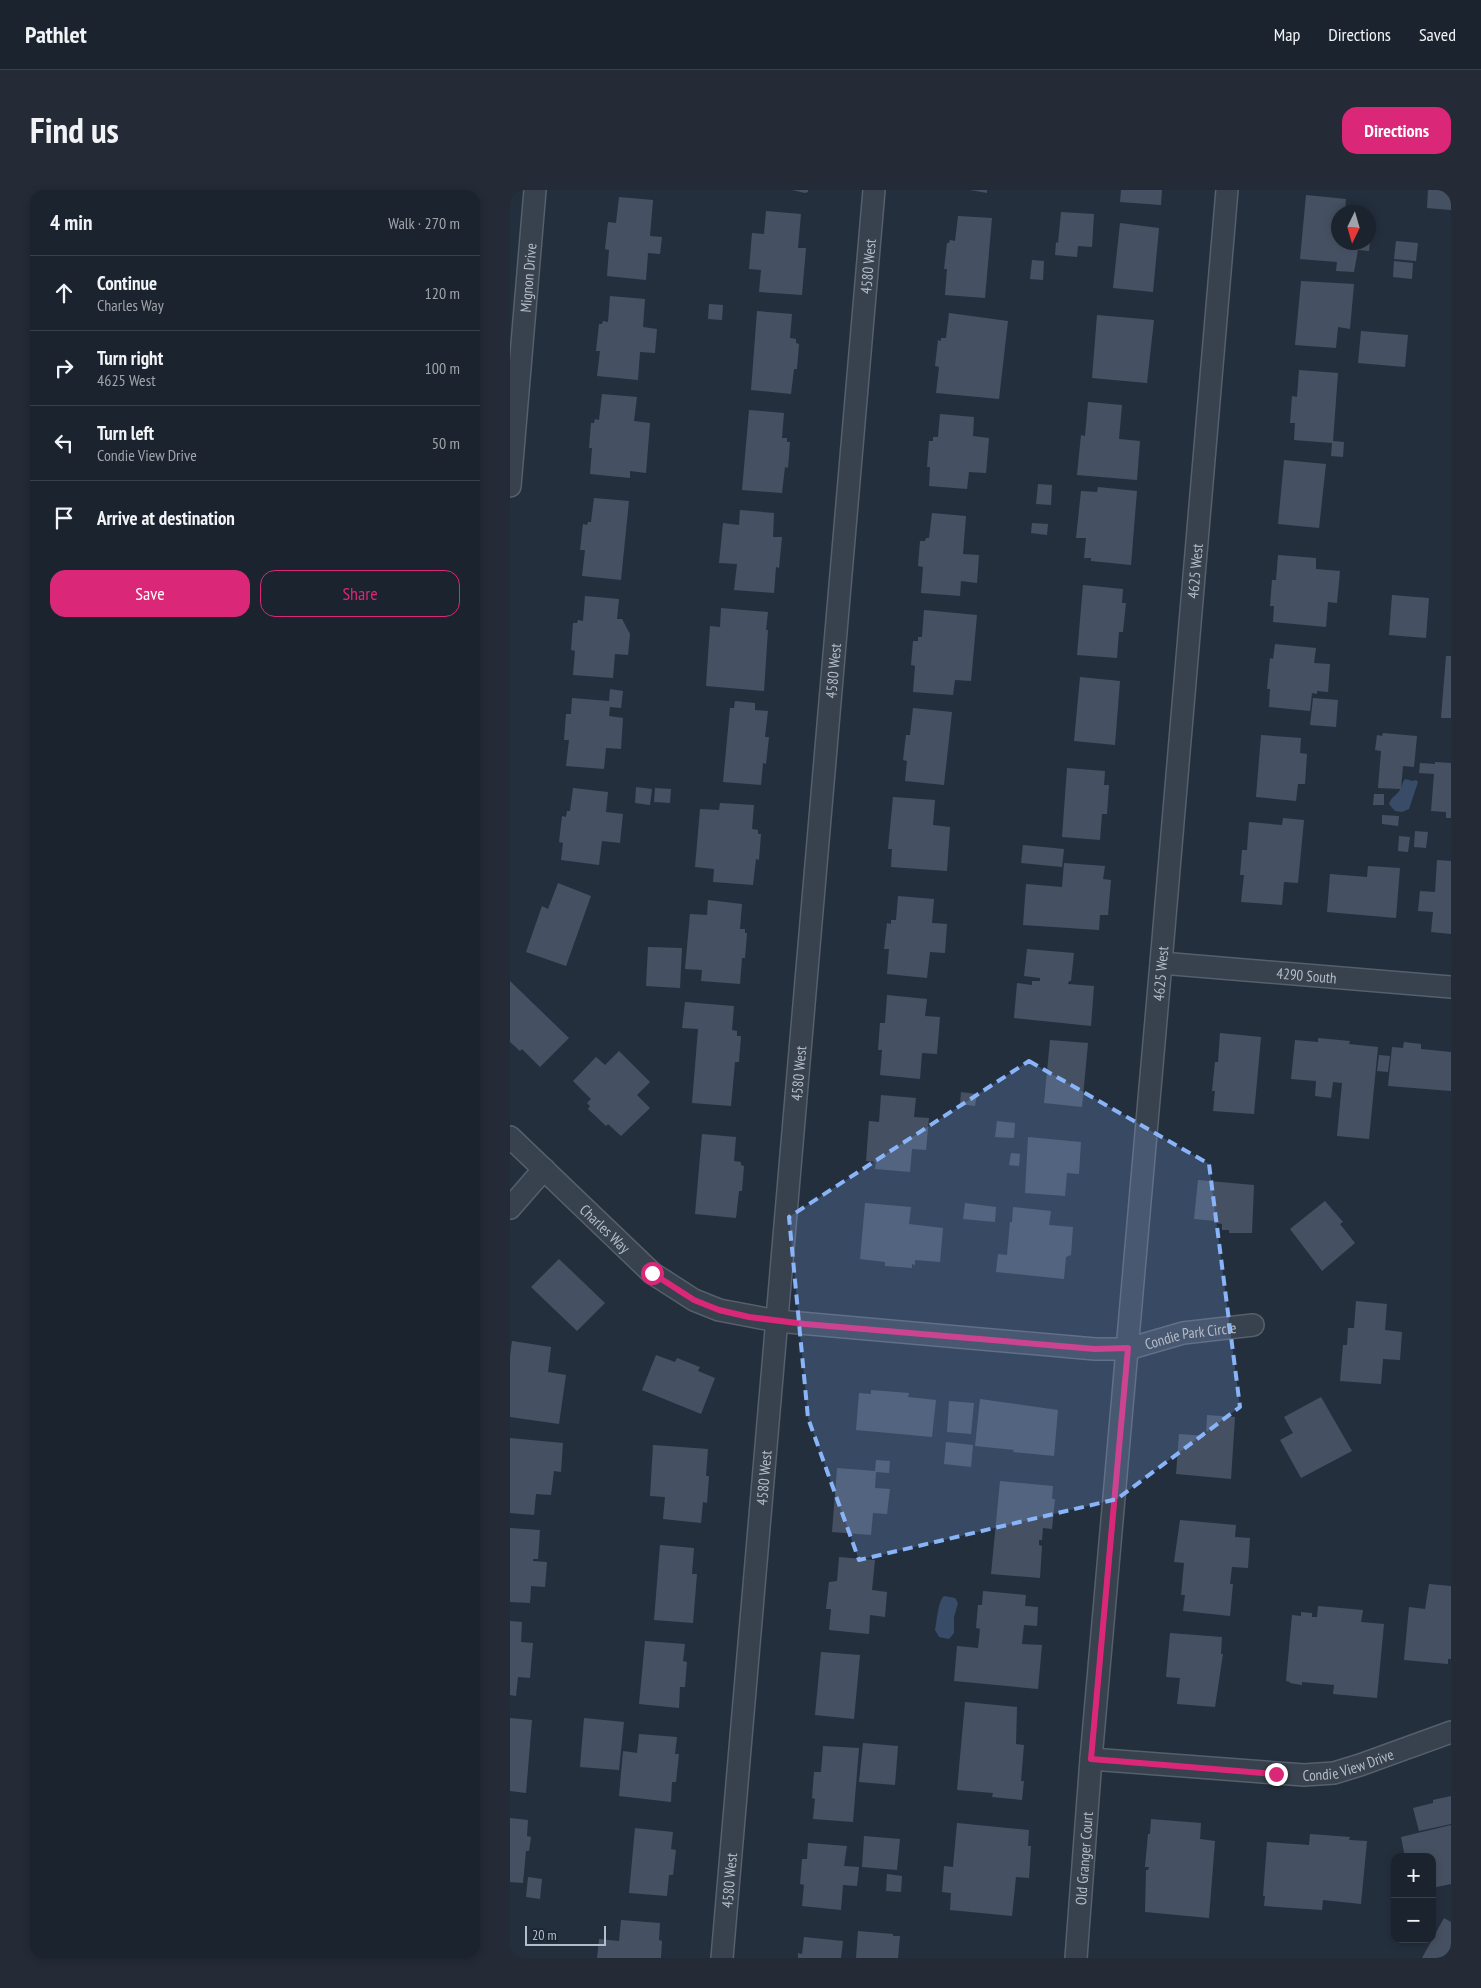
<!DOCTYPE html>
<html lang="en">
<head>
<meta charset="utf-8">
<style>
  :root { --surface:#1b232e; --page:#242b36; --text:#f1f3f6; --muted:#a0a4aa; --line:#39404a; --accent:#db2777 }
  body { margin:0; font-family:"PT Sans Narrow",sans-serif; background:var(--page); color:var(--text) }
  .controls { position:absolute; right:15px; bottom:15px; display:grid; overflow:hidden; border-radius:10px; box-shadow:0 2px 8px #0003 }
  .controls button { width:45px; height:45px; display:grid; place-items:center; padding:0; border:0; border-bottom:1px solid var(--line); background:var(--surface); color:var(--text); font:25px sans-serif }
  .compass { position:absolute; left:821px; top:15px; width:45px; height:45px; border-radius:50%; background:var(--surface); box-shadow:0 2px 8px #0003; rotate:185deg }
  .scale { position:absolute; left:15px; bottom:12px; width:81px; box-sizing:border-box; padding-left:5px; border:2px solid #b4bcc9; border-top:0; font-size:14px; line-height:18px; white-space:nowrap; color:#b4bcc9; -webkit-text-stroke:4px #1d2633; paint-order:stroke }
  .stop { position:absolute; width:15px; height:15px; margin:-11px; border:4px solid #db2777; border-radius:50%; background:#fff }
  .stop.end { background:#db2777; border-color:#fff; box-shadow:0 1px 5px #0008 }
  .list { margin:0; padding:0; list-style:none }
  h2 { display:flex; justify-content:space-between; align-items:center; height:65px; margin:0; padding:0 20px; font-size:21px }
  h2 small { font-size:16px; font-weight:400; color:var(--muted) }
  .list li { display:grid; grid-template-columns:32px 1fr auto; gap:15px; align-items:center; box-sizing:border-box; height:75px; padding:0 20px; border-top:1px solid var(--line) }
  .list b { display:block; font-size:19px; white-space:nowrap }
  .list p { margin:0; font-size:16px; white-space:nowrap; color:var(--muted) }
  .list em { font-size:16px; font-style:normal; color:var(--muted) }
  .actions { display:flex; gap:10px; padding:15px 20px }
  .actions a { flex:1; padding:11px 0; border:1px solid var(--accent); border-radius:15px; text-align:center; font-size:18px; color:var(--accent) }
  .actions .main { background:var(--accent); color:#fff }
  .icon { flex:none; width:28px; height:28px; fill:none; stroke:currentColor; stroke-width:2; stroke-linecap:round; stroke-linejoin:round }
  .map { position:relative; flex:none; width:941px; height:1768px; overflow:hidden; border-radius:15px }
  header { display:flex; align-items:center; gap:30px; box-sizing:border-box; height:70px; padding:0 25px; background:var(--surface); border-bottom:1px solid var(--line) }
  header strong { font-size:24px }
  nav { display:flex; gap:28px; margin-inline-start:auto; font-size:18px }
  .intro { display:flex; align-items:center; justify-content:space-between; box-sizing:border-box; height:120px; padding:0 30px }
  h1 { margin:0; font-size:35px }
  .button { padding:12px 22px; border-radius:15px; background:var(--accent); color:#fff; font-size:18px; font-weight:700 }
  main { display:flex; gap:30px; padding:0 30px }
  aside { flex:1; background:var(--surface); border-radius:15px; box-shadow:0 2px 8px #0003 }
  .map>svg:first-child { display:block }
</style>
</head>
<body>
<header>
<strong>Pathlet</strong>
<nav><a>Map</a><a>Directions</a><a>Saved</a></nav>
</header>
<div class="intro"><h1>Find us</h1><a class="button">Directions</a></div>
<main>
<aside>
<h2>4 min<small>Walk · 270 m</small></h2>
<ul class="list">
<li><svg class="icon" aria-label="ahead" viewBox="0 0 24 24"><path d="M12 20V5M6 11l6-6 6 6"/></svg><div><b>Continue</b><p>Charles Way</p></div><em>120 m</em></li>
<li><svg class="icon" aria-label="right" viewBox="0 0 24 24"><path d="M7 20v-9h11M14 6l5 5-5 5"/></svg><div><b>Turn right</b><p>4625 West</p></div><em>100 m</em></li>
<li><svg class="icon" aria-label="left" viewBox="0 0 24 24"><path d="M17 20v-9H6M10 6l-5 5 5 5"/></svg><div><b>Turn left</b><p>Condie View Drive</p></div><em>50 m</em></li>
<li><svg class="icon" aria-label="arrive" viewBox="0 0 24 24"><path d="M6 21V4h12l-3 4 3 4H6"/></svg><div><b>Arrive at destination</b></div></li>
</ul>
<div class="actions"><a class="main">Save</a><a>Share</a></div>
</aside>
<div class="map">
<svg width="941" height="1768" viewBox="0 0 941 1768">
  <rect width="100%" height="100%" fill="#242f3e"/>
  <g fill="#394c67">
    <path d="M895,589L903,591L906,590L908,592L899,619L892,622L885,621L879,614C881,607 886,606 890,600C892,596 892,593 895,589Z"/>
    <path d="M434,1406L445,1408L448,1413L444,1427V1443L439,1449L429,1447L425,1440C427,1431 428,1411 434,1406Z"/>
  </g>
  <g fill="#455162">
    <polygon points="282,0 298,0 298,2 295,3"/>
    <polygon points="460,0 477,0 477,3"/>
    <polygon points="611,0 652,0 651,15 610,12"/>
    <polygon points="918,0 941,0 941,20 917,18"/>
    <polygon points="796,5 836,9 835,22 828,22 828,52 858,52 858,34 862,34 859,61 848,60 844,82 826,81 827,72 790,69"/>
    <polygon points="109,7 143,10 140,46 152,47 150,64 138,63 136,90 97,86 99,60 95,59 98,32 106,33"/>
    <polygon points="256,21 291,24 288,58 296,58 292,105 249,102 251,80 239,79 242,43 254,44"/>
    <polygon points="551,22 584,24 582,57 568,56 567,67 545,65 546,52 548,53"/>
    <polygon points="448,26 482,28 475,108 435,105 437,79 434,79 437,53 439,53 440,50 445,51"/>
    <polygon points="610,33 649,38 643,102 603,98"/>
    <polygon points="886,51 908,53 906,71 884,69"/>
    <polygon points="522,70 534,71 533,90 520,89"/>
    <polygon points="884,71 903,73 902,89 883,87"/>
    <polygon points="791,91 844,94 840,139 828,137 826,158 785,155"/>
    <polygon points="100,106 135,109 133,137 147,139 145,163 130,162 128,190 87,186 90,161 86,161 89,134 92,134 93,131 98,132"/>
    <polygon points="199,114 213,115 212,130 198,129"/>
    <polygon points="247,121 282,124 280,148 286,149 286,153 289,154 287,179 284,179 281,204 241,200"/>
    <polygon points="439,123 498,131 489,209 426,203 429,177 425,176 428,150 431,151 431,148 436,148"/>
    <polygon points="587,125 644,130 637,193 582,188"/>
    <polygon points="851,141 898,145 895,177 848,173"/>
    <polygon points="789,180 828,183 823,251 834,252 833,267 821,266 822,253 784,250 785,233 780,233 782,206 787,207"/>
    <polygon points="92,204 127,207 124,231 140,233 136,283 120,281 120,288 80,284 82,258 79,258 81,233 84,233 85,229 89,230"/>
    <polygon points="578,212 612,215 609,249 630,251 627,290 567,285 571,245 575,246"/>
    <polygon points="239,220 274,223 272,248 277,248 277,252 280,252 278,278 275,277 272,303 232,300"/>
    <polygon points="430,224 464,227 463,246 479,248 476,283 459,282 457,299 419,296 420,277 417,277 419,251 423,251 423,247 428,247"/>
    <polygon points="774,270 816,274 809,338 768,334"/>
    <polygon points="528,294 542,295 541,315 526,314"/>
    <polygon points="588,297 627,301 621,375 581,371 581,368 574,368 576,348 566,348 571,301 587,302"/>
    <polygon points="84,308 119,311 111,390 72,386 75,360 70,360 73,334 77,335 78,332 81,332"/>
    <polygon points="230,320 264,323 263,347 272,347 269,378 266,377 264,403 224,400 227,374 209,373 213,333 229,335"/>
    <polygon points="422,323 456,326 453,364 469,365 467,393 451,391 450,406 411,403 413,377 408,376 410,351 415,351 416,348 419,348"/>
    <polygon points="522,333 538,334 537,345 521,343"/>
    <polygon points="768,365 806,368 806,379 830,381 827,413 818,412 816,437 763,432 764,416 760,416 762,390 766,390"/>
    <polygon points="573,395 613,399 612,413 616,413 613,442 609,442 607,468 567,465"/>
    <polygon points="882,405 919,408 916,448 879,445"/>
    <polygon points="75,406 109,409 107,429 112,429 120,444 118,465 105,464 103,488 63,485 65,461 61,460 63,433 67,433 68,430 73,431"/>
    <polygon points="211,418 258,422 256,440 258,440 254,501 196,496 200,436 210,437"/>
    <polygon points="414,420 467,425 461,491 445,490 443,505 403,502 405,476 401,475 403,451 408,451 408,447 412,447"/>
    <polygon points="765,454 806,458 804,473 820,474 818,502 807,501 807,504 802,503 800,521 759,517 760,499 757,499 760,468 763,469"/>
    <polygon points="936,466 941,466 941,528 931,528"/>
    <polygon points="570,487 610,491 605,555 564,551"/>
    <polygon points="100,499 113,501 111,518 100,517 99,526 113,528 111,559 96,558 94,579 56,576 59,550 54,550 56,524 61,524 62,508 99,511"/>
    <polygon points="803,508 828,510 826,537 800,535"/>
    <polygon points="225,511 245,513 245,520 258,521 255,547 259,547 256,574 253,573 251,595 213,592 220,518 224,518"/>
    <polygon points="403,518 442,522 434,595 395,591 397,571 393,570 396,545 400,545"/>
    <polygon points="873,543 907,546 904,577 893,576 891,599 868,598 871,561 865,560 867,545 872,546"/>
    <polygon points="751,545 791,548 790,563 797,564 795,594 788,594 786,611 746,607"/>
    <polygon points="925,572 941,573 941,628 936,628 936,622 921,621 924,584 909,583 910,573 925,574"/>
    <polygon points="557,578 595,581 594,595 599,595 597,624 592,624 590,650 552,647"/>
    <polygon points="126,597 142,599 140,615 125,613"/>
    <polygon points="63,598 98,602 96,622 113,624 110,653 92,651 89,675 51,670 53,653 49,652 52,626 56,627 57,621 60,621"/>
    <polygon points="145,598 161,599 160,613 144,612"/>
    <polygon points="864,604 874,604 874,615 863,615"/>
    <polygon points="383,607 425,610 423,635 440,637 437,681 381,677 382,659 378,659"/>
    <polygon points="210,613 244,615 242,639 248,640 248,644 251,644 249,670 246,669 243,695 203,692 204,679 185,677 190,619 209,620"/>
    <polygon points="872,625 889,626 888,636 872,634"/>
    <polygon points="773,628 794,630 788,693 774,692 772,715 731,712 734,685 730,685 732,660 737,660 739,632 772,635"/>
    <polygon points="905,641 918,642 916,658 904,657"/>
    <polygon points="889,646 900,647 898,662 888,661"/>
    <polygon points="513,655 554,659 552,677 511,673"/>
    <polygon points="927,670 941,671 941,744 921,742 923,722 908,721 910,701 925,702"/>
    <polygon points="554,673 595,676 593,689 601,690 598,725 590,725 589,740 513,735 516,694 552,697"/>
    <polygon points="858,676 890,678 886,728 817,722 820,684 857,687"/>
    <polygon points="48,693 81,706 56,776 16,762 32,716 38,719"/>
    <polygon points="388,706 424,709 422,733 437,734 435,763 420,762 417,788 377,784 379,759 374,759 377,733 381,734 381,730 386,730"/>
    <polygon points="198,710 232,714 230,739 235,739 235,743 237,743 235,768 232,768 230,794 191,791 192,780 175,779 180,724 197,725"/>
    <polygon points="138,757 172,758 170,798 136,796"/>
    <polygon points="517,759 564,763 561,791 559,791 558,794 584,796 581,836 504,828 507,793 522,795 522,791 530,791 530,788 514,786"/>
    <polygon points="0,791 59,848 30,877 12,859 10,861 0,852"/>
    <polygon points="377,805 417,809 415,826 430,827 427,864 412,863 410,889 370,885 372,860 368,860 370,833 375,833"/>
    <polygon points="175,812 224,816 222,840 227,841 227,846 231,846 229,872 225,872 221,916 182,913 188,839 172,838"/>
    <polygon points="710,843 751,847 744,924 703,921 705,901 702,901 705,872 708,872"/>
    <polygon points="808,848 840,851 839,854 868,857 859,949 827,946 832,893 823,892 821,908 805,906 806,891 781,889 785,850 808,852"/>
    <polygon points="540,850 578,853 572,917 534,913"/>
    <polygon points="894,852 911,854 911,859 941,862 941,901 878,896 882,857 893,858"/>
    <polygon points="109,861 140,892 127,905 140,918 111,946 98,934 96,936 78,919 80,916 77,913 81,909 63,891 86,867 95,875"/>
    <polygon points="869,865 880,866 878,882 867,881"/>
    <polygon points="451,902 467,904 465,916 450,914"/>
    <polygon points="371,905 406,908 404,927 419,928 416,960 402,959 400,982 365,979 366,972 356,971 359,931 369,932"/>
    <polygon points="487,931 505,933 504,948 485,947"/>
    <polygon points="192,944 226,947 224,971 231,972 231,975 234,976 232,1001 229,1001 226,1028 185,1024"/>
    <polygon points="518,947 571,952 569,984 557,983 555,1006 515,1003"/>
    <polygon points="501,963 510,964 509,976 499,975"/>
    <polygon points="688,990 744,995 742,1043 719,1043 719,1040 712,1040 712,1034 706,1033 706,1031 684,1029"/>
    <polygon points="815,1011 833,1032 830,1034 845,1053 812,1081 780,1039"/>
    <polygon points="355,1013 401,1017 399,1034 433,1038 430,1072 405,1070 405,1075 402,1074 402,1078 375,1076 375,1072 350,1069"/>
    <polygon points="455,1013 486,1017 485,1032 453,1029"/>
    <polygon points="503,1017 541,1021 539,1035 563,1037 561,1065 556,1067 554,1089 486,1082 488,1064 497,1065 500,1032 502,1032"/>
    <polygon points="49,1069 95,1113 67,1141 21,1097"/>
    <polygon points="846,1111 877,1114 875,1140 892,1142 890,1170 873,1169 871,1194 830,1191 833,1155 837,1155 838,1138 844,1138"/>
    <polygon points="2,1151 41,1157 38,1182 56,1185 49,1234 0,1227 0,1166"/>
    <polygon points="146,1165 165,1172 167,1168 190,1177 188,1181 205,1188 191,1224 132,1200"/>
    <polygon points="361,1200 399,1203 398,1207 426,1210 422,1247 346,1240 349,1203 361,1204"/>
    <polygon points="811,1207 842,1261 791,1288 770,1250 783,1243 774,1227"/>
    <polygon points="470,1209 548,1220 544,1266 503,1262 504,1260 465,1256"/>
    <polygon points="439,1211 464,1213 461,1244 437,1242"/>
    <polygon points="697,1225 725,1227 721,1289 666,1284 669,1244 696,1246"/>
    <polygon points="0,1248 53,1253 51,1282 44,1281 41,1305 26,1304 24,1325 0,1323"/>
    <polygon points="436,1252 463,1255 461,1277 434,1274"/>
    <polygon points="143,1255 198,1259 196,1286 199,1286 197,1313 193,1312 191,1333 153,1329 155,1307 140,1306"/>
    <polygon points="366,1270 380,1271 379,1283 366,1282 365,1298 380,1299 377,1324 363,1323 361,1345 322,1342 327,1278 365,1281"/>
    <polygon points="490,1291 543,1296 542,1309 545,1309 542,1339 533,1338 532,1350 529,1350 529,1355 532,1356 530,1388 481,1384"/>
    <polygon points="670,1330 726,1335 725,1347 740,1348 738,1378 722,1377 720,1394 723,1394 720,1426 673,1421 675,1405 671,1405 674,1373 664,1372"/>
    <polygon points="0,1338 30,1340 28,1369 23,1369 23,1371 37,1372 35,1397 21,1396 20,1413 0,1412"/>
    <polygon points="150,1355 184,1358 182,1384 187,1384 183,1433 144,1430"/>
    <polygon points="329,1367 365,1370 362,1400 377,1402 375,1427 360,1425 359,1444 319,1440 321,1419 316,1419 319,1392 327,1391"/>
    <polygon points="919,1394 941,1396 941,1469 938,1469 938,1474 894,1470 899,1417 915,1419"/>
    <polygon points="473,1401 516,1405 515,1416 528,1417 527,1436 514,1435 512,1454 532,1455 528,1499 444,1491 447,1456 468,1458 470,1439 466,1438 468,1415 472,1415"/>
    <polygon points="808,1416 853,1420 851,1432 874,1434 867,1508 823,1504 824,1495 792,1492 792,1495 780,1493 780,1492 776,1491 782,1425 791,1426 791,1422 802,1423 802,1427 807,1427"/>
    <polygon points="0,1431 12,1432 11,1452 23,1453 20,1488 8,1487 6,1506 0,1505"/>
    <polygon points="660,1443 712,1447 711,1464 713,1464 705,1517 667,1514 670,1488 656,1487"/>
    <polygon points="135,1451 175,1454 173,1471 177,1472 175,1497 170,1497 169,1518 129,1514"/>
    <polygon points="311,1462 350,1465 344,1529 305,1525"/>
    <polygon points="455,1512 507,1517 506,1554 514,1555 511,1591 514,1591 512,1610 482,1607 483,1603 447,1600"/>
    <polygon points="0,1528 22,1530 16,1603 0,1601"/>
    <polygon points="74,1528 114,1532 109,1580 70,1577"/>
    <polygon points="129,1544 167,1547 165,1564 169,1564 166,1592 162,1592 161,1612 109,1606 113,1561 127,1563"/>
    <polygon points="353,1553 388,1556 385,1595 349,1592"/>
    <polygon points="313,1556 349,1558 343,1632 303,1629 305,1609 302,1608 304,1582 311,1582"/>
    <polygon points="941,1606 941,1634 909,1641 903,1618 923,1613 923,1610"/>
    <polygon points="0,1628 18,1630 17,1646 21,1647 19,1661 16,1661 13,1693 0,1692"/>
    <polygon points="641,1629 691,1633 690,1649 705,1651 699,1728 635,1722 636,1680 638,1680 639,1677 635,1677 638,1644 640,1644"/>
    <polygon points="447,1633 519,1640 518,1656 521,1656 519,1688 506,1687 502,1726 440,1720 441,1703 432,1702 434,1676 443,1677"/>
    <polygon points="941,1635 941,1694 922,1698 922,1667 895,1667 891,1647"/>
    <polygon points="125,1638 163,1642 161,1659 166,1660 163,1685 159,1685 157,1706 119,1703"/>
    <polygon points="800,1644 840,1647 839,1650 857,1651 851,1714 813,1710 812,1720 754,1716 755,1706 753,1706 757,1652 799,1655"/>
    <polygon points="354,1646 390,1649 387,1680 352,1677"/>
    <polygon points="298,1653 337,1656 334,1676 349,1677 347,1696 333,1695 331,1720 292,1716 294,1695 290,1694 292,1669 297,1669"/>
    <polygon points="377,1684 392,1686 391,1702 376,1701"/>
    <polygon points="18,1687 32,1689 30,1709 16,1707"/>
    <polygon points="934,1728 941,1732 941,1768 912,1768"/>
    <polygon points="111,1730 150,1733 149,1750 152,1751 151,1768 87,1768 89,1749 109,1751"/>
    <polygon points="348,1741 383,1744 383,1746 390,1746 388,1768 346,1768"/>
    <polygon points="294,1747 333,1751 331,1768 288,1768 288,1763 292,1764"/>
  </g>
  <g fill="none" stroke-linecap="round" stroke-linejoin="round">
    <defs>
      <g id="street">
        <path id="s1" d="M0,296L25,0"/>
        <path id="s2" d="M651,773L941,797"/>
        <path id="s3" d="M0,947L142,1083L184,1110L209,1120L267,1131L585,1159H618L673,1143L743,1135"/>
        <polyline points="0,1018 34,979"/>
        <path id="s4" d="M581,1569L794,1585L824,1583L850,1575L941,1542"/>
        <path id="s5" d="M212,1768L364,0"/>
        <path id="s6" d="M566,1768L581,1569L651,773L717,0"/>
      </g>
    </defs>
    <use href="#street" stroke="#565f6c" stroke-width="24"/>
    <use href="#street" stroke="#38414e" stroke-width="21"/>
  </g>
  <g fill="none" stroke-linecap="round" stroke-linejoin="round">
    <polyline stroke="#db2777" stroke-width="6" points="142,1083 184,1110 209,1120 239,1127 295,1134 585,1159 618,1158 581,1569 766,1584"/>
  </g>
  <path fill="#8ab4f8" fill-opacity="0.2" stroke="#8ab4f8" stroke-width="4" stroke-dasharray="10 6" stroke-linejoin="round" d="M519,871L699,974L730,1217L607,1309L349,1370L298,1228L279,1027Z"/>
  <g text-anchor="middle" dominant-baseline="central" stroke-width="4" stroke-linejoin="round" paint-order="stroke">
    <g font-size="15" fill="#b4bcc9" stroke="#1d2633">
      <text stroke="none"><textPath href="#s5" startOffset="1698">4580 West</textPath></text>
      <text stroke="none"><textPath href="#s1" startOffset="209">Mignon Drive</textPath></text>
      <text stroke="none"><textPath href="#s6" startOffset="1392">4625 West</textPath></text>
      <text stroke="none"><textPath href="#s5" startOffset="1292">4580 West</textPath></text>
      <text stroke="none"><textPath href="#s6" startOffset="988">4625 West</textPath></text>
      <text stroke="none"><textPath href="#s2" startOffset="146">4290 South</textPath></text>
      <text stroke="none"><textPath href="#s5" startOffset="888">4580 West</textPath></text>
      <text stroke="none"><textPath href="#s3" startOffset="132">Charles Way</textPath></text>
      <text stroke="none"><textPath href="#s3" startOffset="749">Condie Park Circle</textPath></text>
      <text stroke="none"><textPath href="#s5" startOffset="482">4580 West</textPath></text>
      <text stroke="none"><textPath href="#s4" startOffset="259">Condie View Drive</textPath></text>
      <text stroke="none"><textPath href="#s6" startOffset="100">Old Granger Court</textPath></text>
      <text stroke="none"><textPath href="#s5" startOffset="78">4580 West</textPath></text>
    </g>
  </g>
</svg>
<div class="controls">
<button>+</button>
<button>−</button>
</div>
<svg class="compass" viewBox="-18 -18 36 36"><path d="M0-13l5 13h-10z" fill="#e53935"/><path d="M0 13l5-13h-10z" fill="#a0a4aa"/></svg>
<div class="scale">20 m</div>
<div class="stop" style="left:142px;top:1083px"></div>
<div class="stop end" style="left:766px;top:1584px"></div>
</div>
</main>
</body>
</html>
